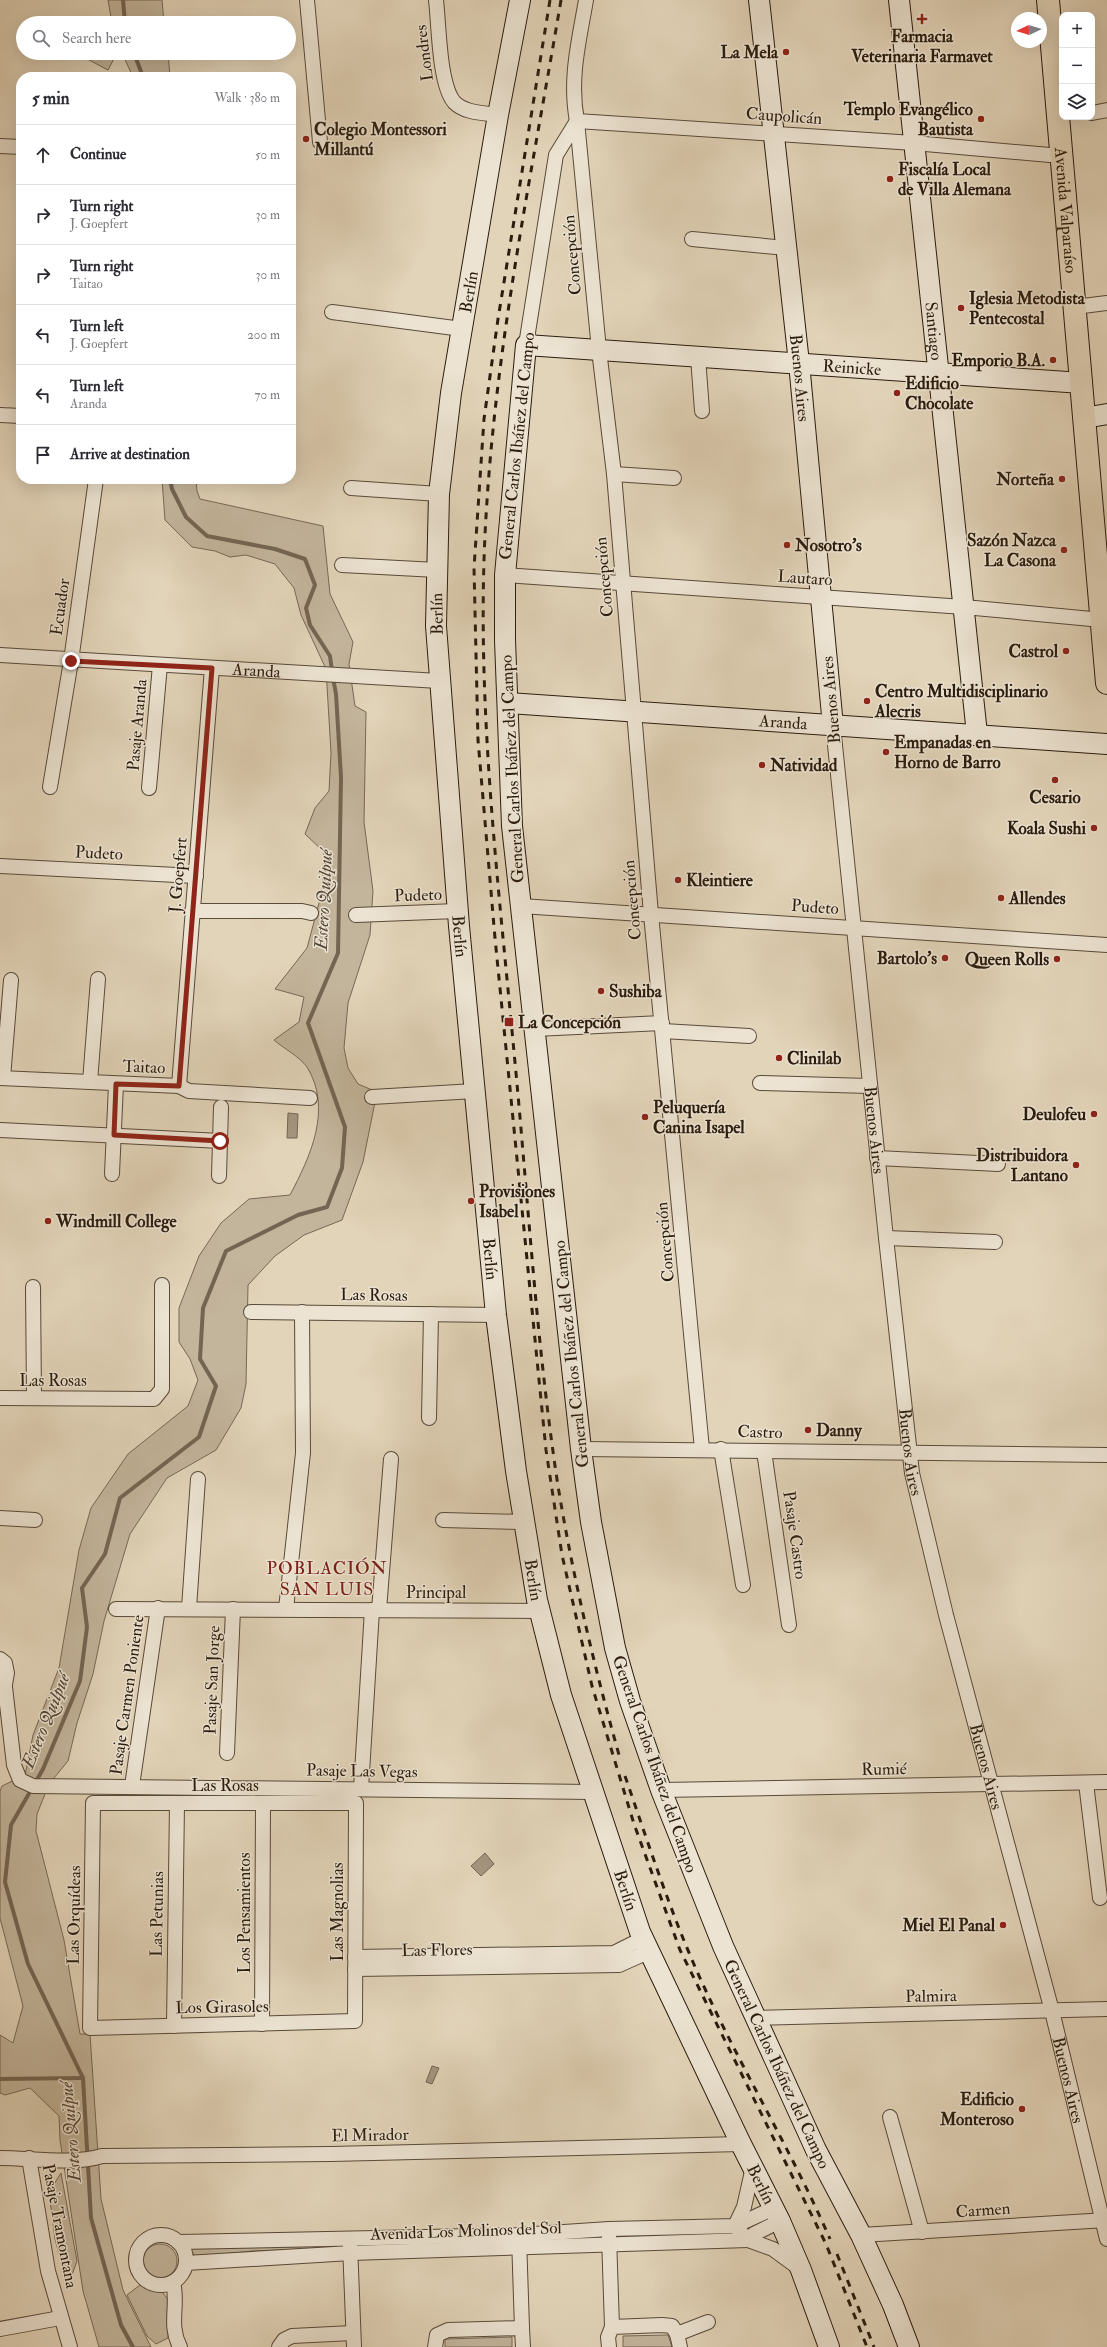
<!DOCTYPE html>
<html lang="en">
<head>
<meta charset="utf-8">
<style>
  :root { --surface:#fff; --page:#f2f2f3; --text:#2b2b33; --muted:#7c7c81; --line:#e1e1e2 }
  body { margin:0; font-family:"IM FELL Double Pica",serif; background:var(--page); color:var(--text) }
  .controls { position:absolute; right:12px; top:12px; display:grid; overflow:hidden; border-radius:8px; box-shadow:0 4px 16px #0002 }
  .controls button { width:36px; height:36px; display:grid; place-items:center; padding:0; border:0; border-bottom:1px solid var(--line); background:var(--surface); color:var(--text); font:20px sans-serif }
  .compass { position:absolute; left:1011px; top:12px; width:36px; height:36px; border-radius:50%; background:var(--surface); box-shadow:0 4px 16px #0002; rotate:266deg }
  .stop { position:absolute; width:12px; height:12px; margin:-9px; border:3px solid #8f2418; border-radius:50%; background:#fff }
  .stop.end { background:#8f2418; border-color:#fff; box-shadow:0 1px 4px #0008 }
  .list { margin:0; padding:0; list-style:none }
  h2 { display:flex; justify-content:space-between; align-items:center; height:52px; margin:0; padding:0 16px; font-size:17px }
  h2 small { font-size:13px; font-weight:400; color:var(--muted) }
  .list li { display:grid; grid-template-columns:26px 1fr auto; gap:12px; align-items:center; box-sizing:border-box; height:60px; padding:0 16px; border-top:1px solid var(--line) }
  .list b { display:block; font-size:15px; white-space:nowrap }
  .list p { margin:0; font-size:13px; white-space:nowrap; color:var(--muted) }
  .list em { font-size:13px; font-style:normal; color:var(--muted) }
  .icon { flex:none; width:22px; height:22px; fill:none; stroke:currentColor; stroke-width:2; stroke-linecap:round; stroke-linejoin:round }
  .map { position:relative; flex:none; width:1107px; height:2347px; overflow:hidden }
  .search { position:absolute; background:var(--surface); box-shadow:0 4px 16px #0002; left:16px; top:16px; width:280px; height:44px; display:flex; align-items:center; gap:10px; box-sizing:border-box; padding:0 14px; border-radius:22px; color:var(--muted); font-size:15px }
  .panel { position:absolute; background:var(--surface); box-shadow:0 4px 16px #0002; left:16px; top:72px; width:280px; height:412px; border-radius:16px }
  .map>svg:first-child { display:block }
</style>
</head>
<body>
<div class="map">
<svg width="1107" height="2347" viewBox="0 0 1107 2347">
  <rect width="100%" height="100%" fill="#e2d4b9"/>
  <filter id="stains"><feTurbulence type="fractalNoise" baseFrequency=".005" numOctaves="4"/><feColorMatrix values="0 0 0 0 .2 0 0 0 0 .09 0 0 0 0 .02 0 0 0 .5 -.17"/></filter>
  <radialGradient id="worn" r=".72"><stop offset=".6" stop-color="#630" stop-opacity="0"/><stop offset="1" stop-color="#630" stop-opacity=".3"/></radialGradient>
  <g fill="#c3b59c" stroke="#776855">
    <polygon points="108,0 162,0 164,23 112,23"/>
    <polygon points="76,53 117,53 108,70"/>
    <polygon points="122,53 168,53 170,77 133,77"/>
    <path d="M162,479H196L197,491L200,499L323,526L330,594L353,642L349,664L355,706L366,712L364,822L373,891L370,935L348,1003L344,1048L348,1068L358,1084L377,1092L363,1162L342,1220L304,1235L275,1256L248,1285L246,1384L241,1408L216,1450L167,1478L130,1534L104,1621L93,1674L77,1723L68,1761L49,1784L37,1814L36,1831L64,1940L80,2034H90L101,2199L123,2290L151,2347H99L83,2291L60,2140L59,2116L30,2088L5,2095L0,2093V2035L13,2043L23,2006L0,1918V1791L2,1786L25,1775L33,1735L59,1668L79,1550L91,1508L128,1454L188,1406L198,1380L190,1359L179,1342V1308L199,1256L221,1223L249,1199L290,1195C310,1157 333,1109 307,1067C300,1057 283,1048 274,1040L299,1022L304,997L275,989L307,948L322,892L324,852L305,834L315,808L329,791L331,753L326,669L301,615L294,588L275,564L246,555L230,557L215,551L192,547L165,520Z"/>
    <polygon points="61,2173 77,2261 68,2286 55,2239 49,2192"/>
    <circle cx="160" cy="2261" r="17"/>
    <polygon points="189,2246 337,2246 337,2248 252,2251 195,2257"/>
    <polygon points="140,2285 160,2289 169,2301 168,2338 156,2344 147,2336 127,2295"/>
    <polygon points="668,2335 672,2347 623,2347 623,2336"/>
    <polygon points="512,2337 512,2347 445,2347 445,2339"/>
  </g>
  <g fill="#a4957f" stroke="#746552">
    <polygon points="288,1113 298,1114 297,1138 287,1138"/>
    <polygon points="485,1853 494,1864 481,1876 471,1866"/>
    <polygon points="432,2066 439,2068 432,2084 426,2082"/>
  </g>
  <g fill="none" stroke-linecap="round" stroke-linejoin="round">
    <g stroke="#746552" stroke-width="4">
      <polyline points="123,0 125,23"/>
      <polyline points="134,53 143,77"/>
      <polyline points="170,479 172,489 186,517 207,536 275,549 305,559 315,585 306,608 310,625 330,656 332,671"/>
      <polyline points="0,2079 83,2078"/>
      <polyline points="133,2347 121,2325 91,2218 83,2078 28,1964 5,1882 11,1825 43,1769 80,1681 87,1627 82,1588 105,1554 120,1498 199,1437 216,1386 200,1359 203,1308 226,1251 298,1215 327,1207 342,1168 345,1127 308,1023 338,953 341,777 336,694 333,678"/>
    </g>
    <defs>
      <g id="street">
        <polyline points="307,0 320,142"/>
        <path d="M436,0C439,25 439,84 454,102C464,113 484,113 498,115"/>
        <path d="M586,0C579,41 569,79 577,121L599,350L614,474L651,914L702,1449"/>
        <polyline points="1092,113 1107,110"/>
        <polyline points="577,121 914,143 1061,156"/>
        <polyline points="0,146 21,147"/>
        <polyline points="692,239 786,248"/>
        <polyline points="1075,307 1107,303"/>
        <polyline points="332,312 462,329"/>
        <polyline points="526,345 556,155 577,121"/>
        <polyline points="698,357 702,411"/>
        <polyline points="0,415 21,416"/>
        <polyline points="614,474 674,478"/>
        <polyline points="351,488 439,494"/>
        <polyline points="342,565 437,570"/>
        <polyline points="505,575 964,607 1102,620"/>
        <path id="s1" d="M0,655L439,681"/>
        <path id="s2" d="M833,726L886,1238L912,1473L946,1615L1052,2011L1107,2239"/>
        <polyline points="50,787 71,661 96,479"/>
        <polyline points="149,788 160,665"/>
        <polyline points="0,866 196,876"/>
        <polyline points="521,906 1107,945"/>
        <polyline points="192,911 302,911 311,913"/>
        <polyline points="356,915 457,911"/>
        <polyline points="535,1029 662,1023"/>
        <polyline points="663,1031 749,1036"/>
        <polyline points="0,1078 179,1086 189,1091 310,1098"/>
        <polyline points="3,1078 11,980"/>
        <polyline points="90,1082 98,979"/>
        <polyline points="760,1083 870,1086"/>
        <polyline points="179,1086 212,668"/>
        <polyline points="372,1097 475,1091"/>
        <polyline points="0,1130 221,1141"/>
        <polyline points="877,1158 998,1164"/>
        <polyline points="112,1174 116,1084"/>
        <polyline points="219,1176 221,1107"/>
        <polyline points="886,1238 995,1242"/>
        <polyline points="33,1287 34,1398"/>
        <polyline points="251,1312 496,1315"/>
        <polyline points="0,1398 154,1399 162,1389 162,1285"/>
        <polyline points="429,1418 431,1314"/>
        <polyline points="581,1449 1107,1455"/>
        <polyline points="721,1449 743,1585"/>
        <polyline points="764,1451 789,1625"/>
        <polyline points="0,1518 35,1520"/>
        <polyline points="443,1520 523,1522"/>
        <polyline points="189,1608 198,1479"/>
        <polyline points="116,1609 540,1611"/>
        <polyline points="286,1609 303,1453 302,1312"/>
        <polyline points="379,1610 391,1459"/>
        <polyline points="0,1659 5,1663 7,1673 3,1696"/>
        <polyline points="5,1687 14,1765 20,1780 33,1786 592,1792"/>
        <polyline points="227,1753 233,1609"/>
        <polyline points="1086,1783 1100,1898"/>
        <polyline points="132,1786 158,1608"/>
        <polyline points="361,1789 372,1610"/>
        <polyline points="661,1790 1107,1782"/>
        <polygon points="93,1803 356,1803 355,2021 90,2028"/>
        <polyline points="355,1957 614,1953 642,1939"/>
        <polyline points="355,1969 619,1965 648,1952"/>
        <polyline points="756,2018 1107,2009"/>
        <polyline points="262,2024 263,1803"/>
        <polyline points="174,2026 177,1803"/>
        <polyline points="890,2117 922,2232"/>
        <path d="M0,2158C31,2158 73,2165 102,2156L331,2154L741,2144"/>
        <polyline points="29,2158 48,2271 70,2347"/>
        <polyline points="753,2167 744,2207 735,2226 748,2240 773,2249 799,2268"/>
        <polyline points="861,2235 1107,2220"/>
        <circle cx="161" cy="2260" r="25"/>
        <polyline points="609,2236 612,2327"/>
        <polyline points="519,2238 522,2328"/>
        <polyline points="178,2242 519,2235 609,2229 735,2226 774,2208"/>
        <polyline points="350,2244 354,2347"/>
        <polyline points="186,2263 351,2253 748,2240 754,2234 780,2221"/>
        <path d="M173,2282C179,2305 168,2324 180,2347"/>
        <polyline points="0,2329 60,2318"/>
        <polyline points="677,2334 708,2322"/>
        <polyline points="279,2347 284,2340 292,2336 353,2333"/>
        <polyline points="435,2347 437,2335 448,2330 522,2328 523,2347"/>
        <polyline points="609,2347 608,2337 612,2327 662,2325 672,2326 677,2334 680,2347"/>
      </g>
      <g id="secondary">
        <path id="s3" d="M520,0L498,115L451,393L439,494L436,626L459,926L496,1315L516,1471L537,1600L561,1695L640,1932L741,2144L780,2221L801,2270L829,2347"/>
        <path id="s4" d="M759,0L799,363L833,726"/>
        <path id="s5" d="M899,0L977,734"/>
        <polyline points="1084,418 1107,414"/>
        <path id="s6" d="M508,703L1107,744"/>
        <path id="s7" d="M909,2347L893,2305L861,2235L816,2150L723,1946L661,1790L630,1701L615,1648L591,1522L581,1449L512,826L505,640V575L526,345L1082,383"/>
      </g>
      <g id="primary">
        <path id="s8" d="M1048,0L1107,683"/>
      </g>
    </defs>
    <use href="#street" stroke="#594a39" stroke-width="16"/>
    <use href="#secondary" stroke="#2b1c0e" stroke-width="22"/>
    <use href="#primary" stroke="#2b1c0e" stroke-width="24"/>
    <use href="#street" stroke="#ece3d2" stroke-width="14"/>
    <use href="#secondary" stroke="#ece3d2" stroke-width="20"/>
    <use href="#primary" stroke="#e2d4b9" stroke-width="22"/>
    <g stroke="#2b1c0e" stroke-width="3" stroke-dasharray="7 7" stroke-linecap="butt">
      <polyline points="550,0 498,319 484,419 474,568 478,740 495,938 546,1450 562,1555 592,1686 634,1824 680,1950 826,2244 867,2347"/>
      <path d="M561,0C533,166 498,333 487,501C474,685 497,869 514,1052C528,1196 536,1342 558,1486C573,1577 594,1666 619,1755"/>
      <path d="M625,1776C650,1848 673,1921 706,1991C745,2075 793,2154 830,2239"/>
      <polyline points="837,2254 874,2347"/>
    </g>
  </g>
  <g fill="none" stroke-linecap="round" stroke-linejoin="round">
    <polyline stroke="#8f2418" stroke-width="5" points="71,661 212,668 179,1086 116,1084 114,1135 220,1141"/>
  </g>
  <g fill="#8f2418" stroke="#ece3d2" stroke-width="1.5">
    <path d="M920 13h4v4h4v4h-4v4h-4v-4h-4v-4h4z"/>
    <circle cx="786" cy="52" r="4"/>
    <circle cx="981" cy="119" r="4"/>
    <circle cx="306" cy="139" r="4"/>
    <circle cx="890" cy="179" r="4"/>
    <circle cx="961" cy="308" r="4"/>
    <circle cx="1053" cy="360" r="4"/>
    <circle cx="897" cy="393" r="4"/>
    <circle cx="1062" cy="479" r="4"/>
    <circle cx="787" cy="545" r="4"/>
    <circle cx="1064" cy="550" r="4"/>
    <circle cx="1066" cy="651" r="4"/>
    <circle cx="867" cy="701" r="4"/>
    <circle cx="886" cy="752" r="4"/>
    <circle cx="762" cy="765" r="4"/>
    <circle cx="1055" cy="780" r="4"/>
    <circle cx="1094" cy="828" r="4"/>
    <circle cx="678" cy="880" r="4"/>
    <circle cx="1001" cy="898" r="4"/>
    <circle cx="945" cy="958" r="4"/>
    <circle cx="1057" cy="959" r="4"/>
    <circle cx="601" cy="991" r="4"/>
    <rect x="504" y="1017" width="10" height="10" rx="2"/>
    <circle cx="779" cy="1058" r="4"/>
    <circle cx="1094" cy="1114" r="4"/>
    <circle cx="645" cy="1117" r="4"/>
    <circle cx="1076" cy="1165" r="4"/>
    <circle cx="471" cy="1201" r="4"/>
    <circle cx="48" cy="1221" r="4"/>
    <circle cx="808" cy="1430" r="4"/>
    <circle cx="1003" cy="1925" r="4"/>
    <circle cx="1022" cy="2109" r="4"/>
  </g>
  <g text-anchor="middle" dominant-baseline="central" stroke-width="3" stroke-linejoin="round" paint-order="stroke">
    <g font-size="17" font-weight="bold" fill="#2b1c0e" stroke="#ece3d2" text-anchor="start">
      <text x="922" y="36" text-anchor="middle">Farmacia<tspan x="922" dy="20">Veterinaria Farmavet</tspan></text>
      <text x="778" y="52" text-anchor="end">La Mela</text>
      <text x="973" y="109" text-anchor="end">Templo Evangélico<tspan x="973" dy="20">Bautista</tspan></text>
      <text x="314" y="129">Colegio Montessori<tspan x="314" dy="20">Millantú</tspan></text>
      <text x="898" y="169">Fiscalía Local<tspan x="898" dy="20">de Villa Alemana</tspan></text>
      <text x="969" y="298">Iglesia Metodista<tspan x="969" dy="20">Pentecostal</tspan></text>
      <text x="1045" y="360" text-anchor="end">Emporio B.A.</text>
      <text x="905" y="383">Edificio<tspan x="905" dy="20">Chocolate</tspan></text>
      <text x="1054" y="479" text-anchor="end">Norteña</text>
      <text x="1056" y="540" text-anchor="end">Sazón Nazca<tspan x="1056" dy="20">La Casona</tspan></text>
      <text x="795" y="545">Nosotro's</text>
      <text x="1058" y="651" text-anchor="end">Castrol</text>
      <text x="875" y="691">Centro Multidisciplinario<tspan x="875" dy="20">Alecris</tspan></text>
      <text x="894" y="742">Empanadas en<tspan x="894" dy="20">Horno de Barro</tspan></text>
      <text x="770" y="765">Natividad</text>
      <text x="1055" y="797" text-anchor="middle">Cesario</text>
      <text x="1086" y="828" text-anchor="end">Koala Sushi</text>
      <text x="686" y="880">Kleintiere</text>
      <text x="1009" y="898">Allendes</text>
      <text x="937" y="958" text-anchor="end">Bartolo's</text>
      <text x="1049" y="959" text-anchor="end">Queen Rolls</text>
      <text x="609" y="991">Sushiba</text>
      <text x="518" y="1022">La Concepción</text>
      <text x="787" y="1058">Clinilab</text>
      <text x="653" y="1107">Peluquería<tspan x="653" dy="20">Canina Isapel</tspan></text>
      <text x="1086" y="1114" text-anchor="end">Deulofeu</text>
      <text x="1068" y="1155" text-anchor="end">Distribuidora<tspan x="1068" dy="20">Lantano</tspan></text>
      <text x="479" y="1191">Provisiones<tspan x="479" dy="20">Isabel</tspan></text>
      <text x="56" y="1221">Windmill College</text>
      <text x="816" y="1430">Danny</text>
      <text x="995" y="1925" text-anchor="end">Miel El Panal</text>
      <text x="1014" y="2099" text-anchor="end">Edificio<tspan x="1014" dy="20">Monteroso</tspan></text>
    </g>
    <g font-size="17" fill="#2b1c0e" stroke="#ece3d2">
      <text transform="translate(424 53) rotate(-97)">Londres</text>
      <text transform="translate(784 116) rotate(4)">Caupolicán</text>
      <text stroke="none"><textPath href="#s8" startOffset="211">Avenida Valparaíso</textPath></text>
      <text transform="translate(572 255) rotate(-95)">Concepción</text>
      <text transform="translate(469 292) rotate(-80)">Berlín</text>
      <text stroke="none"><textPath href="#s5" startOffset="333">Santiago</textPath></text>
      <text stroke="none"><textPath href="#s7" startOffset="2397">Reinicke</textPath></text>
      <text stroke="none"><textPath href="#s4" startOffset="380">Buenos Aires</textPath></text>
      <text transform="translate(517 446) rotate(-84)">General Carlos Ibáñez del Campo</text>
      <text transform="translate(604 577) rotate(-95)">Concepción</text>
      <text transform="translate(805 578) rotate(4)">Lautaro</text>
      <text transform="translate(60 607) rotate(-82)">Ecuador</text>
      <text transform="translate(437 614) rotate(-91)">Berlín</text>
      <text stroke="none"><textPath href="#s1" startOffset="257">Aranda</textPath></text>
      <text transform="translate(831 700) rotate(-95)">Buenos Aires</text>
      <text stroke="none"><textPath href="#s6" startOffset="276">Aranda</textPath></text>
      <text transform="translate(137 725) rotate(-85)">Pasaje Aranda</text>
      <text transform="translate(512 769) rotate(-93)">General Carlos Ibáñez del Campo</text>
      <text transform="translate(99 853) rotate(3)">Pudeto</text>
      <text transform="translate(178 875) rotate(-85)">J. Goepfert</text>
      <text transform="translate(418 895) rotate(-2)">Pudeto</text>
      <text transform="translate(632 900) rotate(-95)">Concepción</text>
      <text transform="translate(815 907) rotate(4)">Pudeto</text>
      <text stroke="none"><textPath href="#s3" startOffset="944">Berlín</textPath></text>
      <text transform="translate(144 1067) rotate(2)">Taitao</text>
      <text stroke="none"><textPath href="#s2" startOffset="406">Buenos Aires</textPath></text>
      <text transform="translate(665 1242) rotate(-95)">Concepción</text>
      <text stroke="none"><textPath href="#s3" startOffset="1268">Berlín</textPath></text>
      <text transform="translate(374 1295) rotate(1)">Las Rosas</text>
      <text transform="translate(571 1354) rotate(-96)">General Carlos Ibáñez del Campo</text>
      <text x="53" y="1380">Las Rosas</text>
      <text transform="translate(760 1432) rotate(2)">Castro</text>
      <text stroke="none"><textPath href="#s2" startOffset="730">Buenos Aires</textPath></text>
      <text transform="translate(795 1535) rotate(82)">Pasaje Castro</text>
      <text stroke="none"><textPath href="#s3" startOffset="1592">Berlín</textPath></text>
      <text x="436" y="1592">Principal</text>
      <text transform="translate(212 1680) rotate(-88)">Pasaje San Jorge</text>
      <text transform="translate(127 1695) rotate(-82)">Pasaje Carmen Poniente</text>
      <text transform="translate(655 1764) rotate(71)">General Carlos Ibáñez del Campo</text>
      <text stroke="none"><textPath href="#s2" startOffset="1054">Buenos Aires</textPath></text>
      <text transform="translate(884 1769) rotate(-1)">Rumié</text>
      <text transform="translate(362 1771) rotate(1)">Pasaje Las Vegas</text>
      <text x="225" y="1785">Las Rosas</text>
      <text stroke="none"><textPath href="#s3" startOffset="1916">Berlín</textPath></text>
      <text transform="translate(337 1912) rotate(-90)">Las Magnolias</text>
      <text transform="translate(244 1913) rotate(-90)">Los Pensamientos</text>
      <text transform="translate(157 1914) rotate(-89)">Las Petunias</text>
      <text transform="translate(74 1915) rotate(-89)">Las Orquídeas</text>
      <text transform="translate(437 1950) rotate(-1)">Las Flores</text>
      <text transform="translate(931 1996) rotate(-1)">Palmira</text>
      <text transform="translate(222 2007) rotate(-1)">Los Girasoles</text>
      <text transform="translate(777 2064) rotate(65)">General Carlos Ibáñez del Campo</text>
      <text stroke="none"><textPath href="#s2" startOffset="1378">Buenos Aires</textPath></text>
      <text transform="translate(370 2135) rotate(-1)">El Mirador</text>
      <text stroke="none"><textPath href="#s3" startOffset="2240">Berlín</textPath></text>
      <text transform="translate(983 2210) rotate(-4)">Carmen</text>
      <text transform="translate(60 2226) rotate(79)">Pasaje Tramontana</text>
      <text transform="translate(466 2231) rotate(-2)">Avenida Los Molinos del Sol</text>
    </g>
    <g font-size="18" font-style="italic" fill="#554636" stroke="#ece3d2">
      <text transform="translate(324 900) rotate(-87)">Estero Quilpué</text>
      <text transform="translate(46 1721) rotate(-68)">Estero Quilpué</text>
      <text transform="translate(71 2132) rotate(-95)">Estero Quilpué</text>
    </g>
    <g font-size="18" letter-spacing="1" fill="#7a1f14" stroke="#ece3d2">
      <text x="327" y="1568">POBLACIÓN<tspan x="327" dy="21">SAN LUIS</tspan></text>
    </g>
  </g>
  <rect width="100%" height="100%" filter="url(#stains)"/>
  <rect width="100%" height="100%" fill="url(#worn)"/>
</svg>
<div class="controls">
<button>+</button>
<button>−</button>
<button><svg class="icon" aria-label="layers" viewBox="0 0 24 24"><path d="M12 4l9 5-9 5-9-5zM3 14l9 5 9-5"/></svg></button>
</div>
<svg class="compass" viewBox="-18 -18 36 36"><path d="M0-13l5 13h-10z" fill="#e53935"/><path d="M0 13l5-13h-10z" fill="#7c7c81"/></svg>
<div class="stop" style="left:220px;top:1141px"></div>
<div class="stop end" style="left:71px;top:661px"></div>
<div class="search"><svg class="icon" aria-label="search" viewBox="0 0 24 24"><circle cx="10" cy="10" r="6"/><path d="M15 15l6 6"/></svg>Search here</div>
<section class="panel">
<h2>5 min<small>Walk · 380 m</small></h2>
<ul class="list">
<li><svg class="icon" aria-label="ahead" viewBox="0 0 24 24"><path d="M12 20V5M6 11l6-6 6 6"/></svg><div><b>Continue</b></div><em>50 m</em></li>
<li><svg class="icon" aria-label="right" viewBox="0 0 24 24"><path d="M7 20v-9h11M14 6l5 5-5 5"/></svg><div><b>Turn right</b><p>J. Goepfert</p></div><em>30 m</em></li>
<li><svg class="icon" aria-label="right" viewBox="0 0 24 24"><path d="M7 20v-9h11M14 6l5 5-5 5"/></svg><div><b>Turn right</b><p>Taitao</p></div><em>30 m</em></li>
<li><svg class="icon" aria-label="left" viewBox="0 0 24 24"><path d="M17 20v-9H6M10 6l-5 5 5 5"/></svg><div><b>Turn left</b><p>J. Goepfert</p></div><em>200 m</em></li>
<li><svg class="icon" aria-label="left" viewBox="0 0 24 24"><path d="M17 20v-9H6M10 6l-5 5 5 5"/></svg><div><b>Turn left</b><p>Aranda</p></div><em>70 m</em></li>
<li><svg class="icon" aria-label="arrive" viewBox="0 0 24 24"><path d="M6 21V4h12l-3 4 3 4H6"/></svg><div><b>Arrive at destination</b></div></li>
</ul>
</section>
</div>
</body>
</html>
